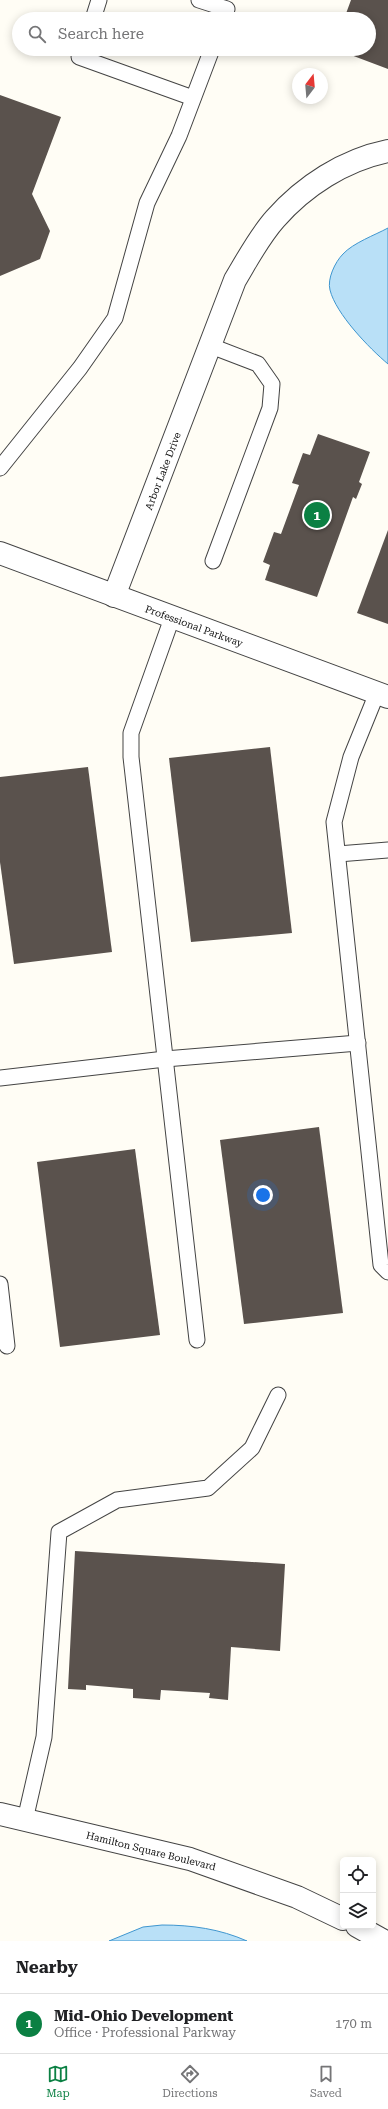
<!DOCTYPE html>
<html lang="en">
<head>
<meta charset="utf-8">
<style>
  :root { --surface:#fff; --page:#f2f2f2; --text:#202124; --muted:#757577; --line:#e0e0e0; --accent:#0b8043 }
  body { margin:0; font-family:"Roboto Serif",serif; background:var(--page); color:var(--text) }
  .controls { position:absolute; right:12px; bottom:12px; display:grid; overflow:hidden; border-radius:6px; box-shadow:0 2px 10px #0003 }
  .controls button { width:36px; height:36px; display:grid; place-items:center; padding:0; border:0; border-bottom:1px solid var(--line); background:var(--surface); color:var(--text); font:20px sans-serif }
  .compass { position:absolute; left:292px; top:68px; width:36px; height:36px; border-radius:50%; background:var(--surface); box-shadow:0 2px 10px #0003; rotate:16deg }
  .you { position:absolute; left:263px; top:1195px; width:14px; height:14px; margin:-10px; border:3px solid #fff; border-radius:50%; background:#1a73e8; box-shadow:0 0 0 6px #1a73e833 }
  .badge { display:grid; place-items:center; width:26px; height:26px; border-radius:50%; background:var(--accent); color:#fff; font-size:13px; font-weight:700 }
  .pin { position:absolute; translate:-50% -50%; border:2px solid #fff; box-shadow:0 1px 4px #0006 }
  .list { margin:0; padding:0; list-style:none }
  h2 { display:flex; justify-content:space-between; align-items:center; height:52px; margin:0; padding:0 16px; font-size:17px }
  h2 small { font-size:13px; font-weight:400; color:var(--muted) }
  .list li { display:grid; grid-template-columns:26px 1fr auto; gap:12px; align-items:center; box-sizing:border-box; height:60px; padding:0 16px; border-top:1px solid var(--line) }
  .list b { display:block; font-size:15px; white-space:nowrap }
  .list p { margin:0; font-size:13px; white-space:nowrap; color:var(--muted) }
  .list em { font-size:13px; font-style:normal; color:var(--muted) }
  .icon { flex:none; width:22px; height:22px; fill:none; stroke:currentColor; stroke-width:2; stroke-linecap:round; stroke-linejoin:round }
  .map { position:relative; flex:none; width:388px; height:1941px; overflow:hidden }
  .search { position:absolute; background:var(--surface); box-shadow:0 2px 10px #0003; left:12px; right:12px; top:12px; height:44px; display:flex; align-items:center; gap:10px; box-sizing:border-box; padding:0 14px; border-radius:22px; color:var(--muted); font-size:15px }
  .sheet { height:112px; background:var(--surface) }
  nav { display:flex; justify-content:space-around; align-items:center; box-sizing:border-box; height:56px; border-top:1px solid var(--line); background:var(--surface); font-size:11px; color:var(--muted) }
  nav a { display:grid; justify-items:center; gap:2px }
  nav .on { color:var(--accent) }
  .map>svg:first-child { display:block }
</style>
</head>
<body>
<div class="map">
<svg width="388" height="1941" viewBox="0 0 388 1941">
  <rect width="100%" height="100%" fill="#fffdf5"/>
  <g fill="#b9e0f7" stroke="#3f96cf">
    <path d="M388,228V364C369,348 336,314 330,290C327,279 335,262 343,254C353,243 375,235 388,228Z"/>
    <path d="M162,1925C192,1925 220,1929 247,1941H109L143,1927Z"/>
  </g>
  <g fill="#5a524d">
    <polygon points="351,0 388,0 388,69 335,49 369,49 369,19 344,19"/>
    <polygon points="0,95 61,117 32,194 50,231 40,259 0,276"/>
    <polygon points="318,434 370,452 359,482 362,484 356,499 353,497 317,597 265,580 270,565 263,562 274,532 281,534 299,485 292,483 303,453 310,455"/>
    <polygon points="388,530 388,624 357,613"/>
    <polygon points="270,747 292,933 191,942 169,758"/>
    <polygon points="88,767 112,952 14,964 0,862 0,777"/>
    <polygon points="319,1127 343,1313 244,1324 220,1140"/>
    <polygon points="135,1149 160,1335 60,1347 37,1162"/>
    <polygon points="75,1551 285,1564 280,1651 231,1647 228,1700 209,1698 210,1693 161,1690 160,1700 133,1698 133,1689 86,1685 86,1690 68,1689"/>
  </g>
  <g fill="none" stroke-linecap="round" stroke-linejoin="round">
    <defs>
      <g id="service">
        <polyline points="199,0 227,9 224,19"/>
        <polyline points="93,19 99,0"/>
        <polyline points="82,49 79,57 193,98"/>
        <polyline points="211,346 258,364 272,384 270,408 213,561"/>
        <polyline points="0,468 80,368 115,318 147,203 179,136 212,49"/>
        <polyline points="172,618 131,733 131,757 197,1340"/>
        <polyline points="377,693 351,757 334,822 381,1265 388,1272"/>
        <polyline points="338,854 388,850"/>
        <polyline points="0,1078 165,1059 358,1043"/>
        <polyline points="0,1284 7,1346"/>
        <polyline points="25,1820 44,1737 59,1532 117,1500 208,1488 252,1448 278,1395"/>
      </g>
      <g id="minor">
        <polyline points="0,553 388,697"/>
        <path d="M114,596L235,280C247,260 259,237 275,219C304,186 344,160 388,151"/>
        <polyline points="0,1814 190,1859 297,1897 343,1919"/>
        <polyline points="357,1926 384,1941"/>
      </g>
    </defs>
    <use href="#service" stroke="#444" stroke-width="17"/>
    <use href="#minor" stroke="#444" stroke-width="24"/>
    <use href="#service" stroke="#fff" stroke-width="15"/>
    <use href="#minor" stroke="#fff" stroke-width="22"/>
  </g>
  <g text-anchor="middle" dominant-baseline="central" stroke-width="4" stroke-linejoin="round" paint-order="stroke">
    <g font-size="10" fill="#111" stroke="#fff">
      <text transform="translate(163 471) rotate(-69)">Arbor Lake Drive</text>
      <text transform="translate(194 626) rotate(20)">Professional Parkway</text>
      <text transform="translate(151 1851) rotate(14)">Hamilton Square Boulevard</text>
    </g>
  </g>
</svg>
<div class="controls">
<button><svg class="icon" aria-label="locate" viewBox="0 0 24 24"><circle cx="12" cy="12" r="6"/><path d="M12 2v4M12 18v4M2 12h4M18 12h4"/></svg></button>
<button><svg class="icon" aria-label="layers" viewBox="0 0 24 24"><path d="M12 4l9 5-9 5-9-5zM3 14l9 5 9-5"/></svg></button>
</div>
<svg class="compass" viewBox="-18 -18 36 36"><path d="M0-13l5 13h-10z" fill="#e53935"/><path d="M0 13l5-13h-10z" fill="#757577"/></svg>
<div class="you"></div>
<div class="pin badge" style="left:317px;top:515px">1</div>
<div class="search"><svg class="icon" aria-label="search" viewBox="0 0 24 24"><circle cx="10" cy="10" r="6"/><path d="M15 15l6 6"/></svg>Search here</div>
</div>
<section class="sheet">
<h2>Nearby<small></small></h2>
<ul class="list">
<li><span class="badge">1</span><div><b>Mid-Ohio Development</b><p>Office · Professional Parkway</p></div><em>170 m</em></li>
</ul>
</section>
<nav>
<a class="on"><svg class="icon" aria-label="map" viewBox="0 0 24 24"><path d="M3 6l6-2 6 2 6-2v14l-6 2-6-2-6 2zM9 4v14M15 6v14"/></svg>Map</a>
<a><svg class="icon" aria-label="directions" viewBox="0 0 24 24"><path d="M12 3l9 9-9 9-9-9zM9 14v-3h6M13 9l2 2-2 2"/></svg>Directions</a>
<a><svg class="icon" aria-label="saved" viewBox="0 0 24 24"><path d="M7 4h10v16l-5-4-5 4z"/></svg>Saved</a>
</nav>
</body>
</html>
